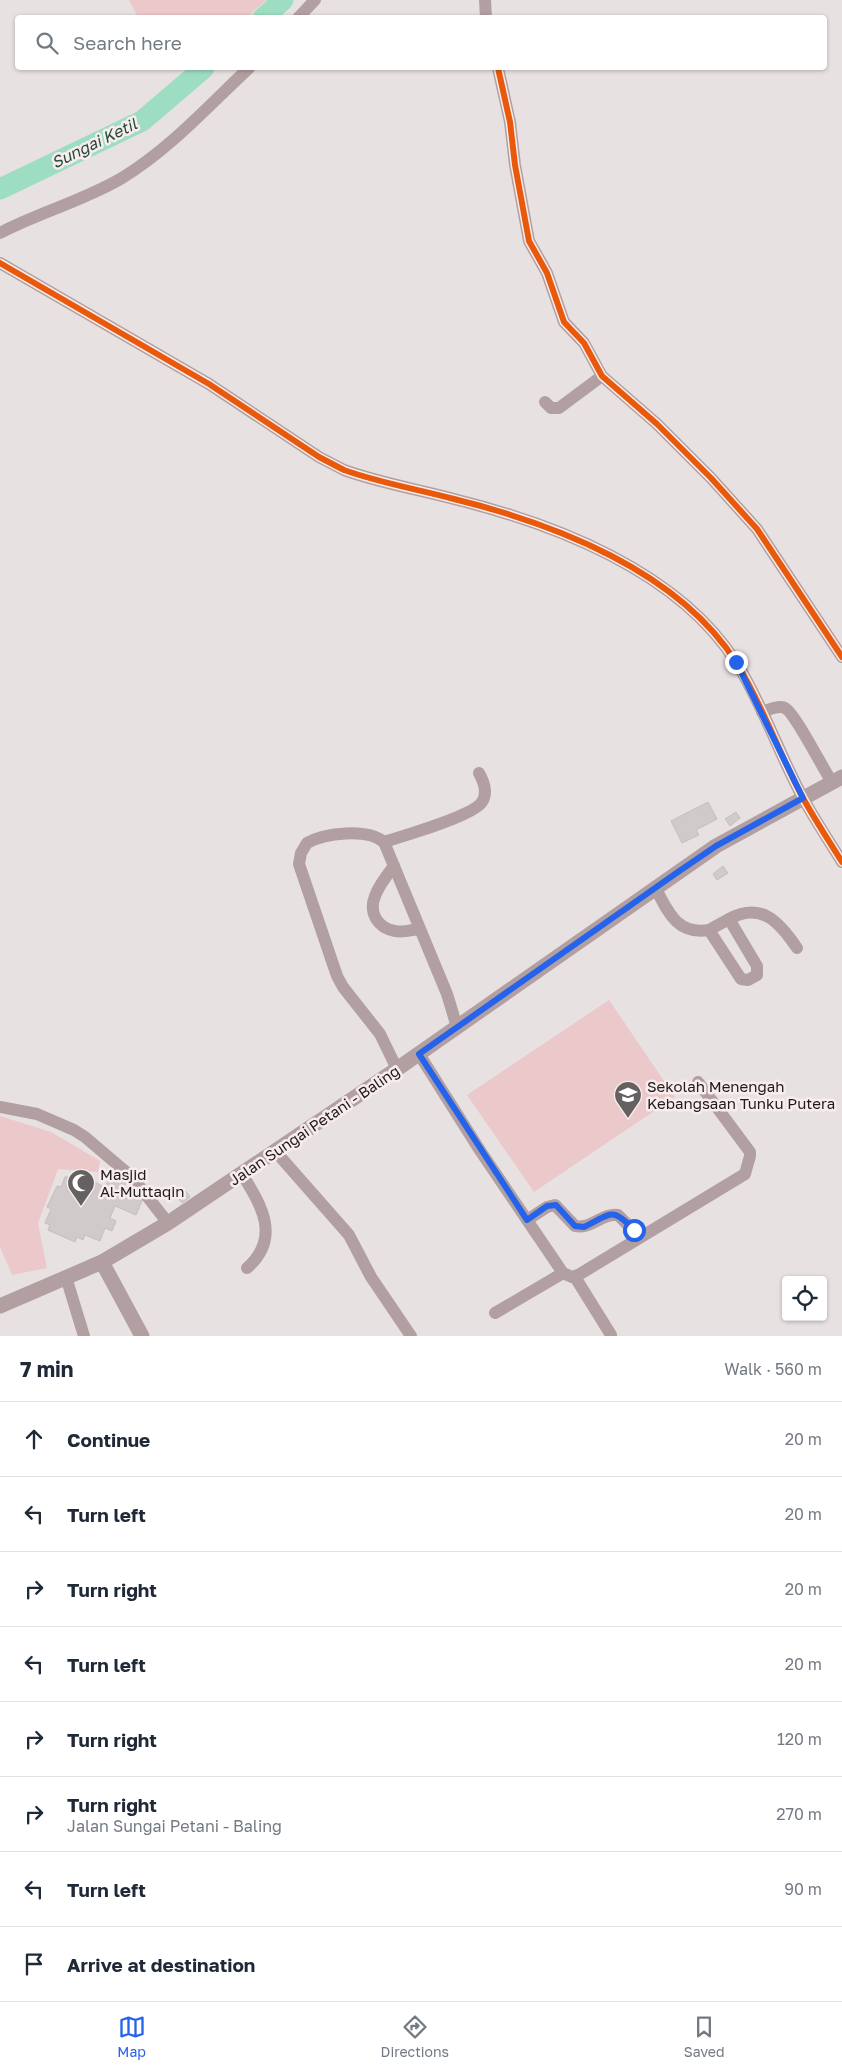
<!DOCTYPE html>
<html lang="en">
<head>
<meta charset="utf-8">
<style>
  :root { --surface:#fff; --page:#f2f2f3; --text:#1f2937; --muted:#747a83; --line:#e0e1e3; --accent:#2563eb }
  body { margin:0; font-family:"Golos Text",sans-serif; background:var(--page); color:var(--text) }
  .controls { position:absolute; right:15px; bottom:15px; display:grid; overflow:hidden; border-radius:5px; box-shadow:0 1px 4px #0004 }
  .controls button { width:45px; height:45px; display:grid; place-items:center; padding:0; border:0; border-bottom:1px solid var(--line); background:var(--surface); color:var(--text); font:25px sans-serif }
  .stop { position:absolute; width:15px; height:15px; margin:-11px; border:4px solid #2563eb; border-radius:50%; background:#fff }
  .stop.end { background:#2563eb; border-color:#fff; box-shadow:0 1px 5px #0008 }
  .list { margin:0; padding:0; list-style:none }
  h2 { display:flex; justify-content:space-between; align-items:center; height:65px; margin:0; padding:0 20px; font-size:21px }
  h2 small { font-size:16px; font-weight:400; color:var(--muted) }
  .list li { display:grid; grid-template-columns:32px 1fr auto; gap:15px; align-items:center; box-sizing:border-box; height:75px; padding:0 20px; border-top:1px solid var(--line) }
  .list b { display:block; font-size:19px; white-space:nowrap }
  .list p { margin:0; font-size:16px; white-space:nowrap; color:var(--muted) }
  .list em { font-size:16px; font-style:normal; color:var(--muted) }
  .icon { flex:none; width:28px; height:28px; fill:none; stroke:currentColor; stroke-width:2; stroke-linecap:round; stroke-linejoin:round }
  .map { position:relative; flex:none; width:842px; height:1336px; overflow:hidden }
  .search { position:absolute; background:var(--surface); box-shadow:0 1px 4px #0004; left:15px; right:15px; top:15px; height:55px; display:flex; align-items:center; gap:12px; box-sizing:border-box; padding:0 18px; border-radius:5px; color:var(--muted); font-size:19px }
  .sheet { height:665px; background:var(--surface) }
  nav { display:flex; justify-content:space-around; align-items:center; box-sizing:border-box; height:70px; border-top:1px solid var(--line); background:var(--surface); font-size:14px; color:var(--muted) }
  nav a { display:grid; justify-items:center; gap:2px }
  nav .on { color:var(--accent) }
  .map>svg:first-child { display:block }
</style>
</head>
<body>
<div class="map">
<svg width="842" height="1336" viewBox="0 0 842 1336">
  <rect width="100%" height="100%" fill="#e8e1e2"/>
  <g fill="#ebc8ca">
    <polygon points="129,0 266,0 246,18 138,17"/>
    <polygon points="609,1000 675,1097 534,1192 467,1095"/>
    <polygon points="0,1116 51,1132 100,1161 98,1172 58,1169 38,1223 47,1268 12,1275 0,1247"/>
  </g>
  <g fill="none" stroke-linecap="round" stroke-linejoin="round">
    <g stroke="#9dddc2" stroke-width="21">
      <polyline points="263,18 283,0"/>
      <polyline points="0,189 142,121 204,68"/>
    </g>
  </g>
  <g fill="#d0cacb" stroke="#c4bfc0">
    <polygon points="708,802 717,819 696,830 699,835 682,843 671,821"/>
    <polygon points="736,812 740,818 730,826 725,819"/>
    <polygon points="723,866 728,873 717,880 713,874"/>
    <polygon points="113,1171 128,1178 124,1187 144,1196 136,1215 115,1206 110,1218 116,1221 112,1231 105,1228 100,1241 85,1235 83,1240 77,1237 75,1242 48,1230 50,1225 45,1223 51,1209 47,1207 57,1186 61,1187 65,1177 81,1176 105,1187"/>
    <polygon points="186,1191 190,1197 182,1203 177,1196"/>
  </g>
  <g fill="none" stroke-linecap="round" stroke-linejoin="round">
    <g stroke="#b29fa1" stroke-width="12">
      <polyline points="485,0 486,18"/>
      <polyline points="298,18 315,0"/>
      <polyline points="498,68 510,122 515,165 529,241 547,273 564,322 584,343 602,376 657,424 711,478 757,529 842,657"/>
      <path d="M0,233C40,212 83,201 122,178C171,148 208,106 249,68"/>
      <path d="M0,263L209,384L319,457L344,470C380,483 417,489 454,499C555,524 678,571 736,662C762,703 779,754 803,798C815,820 829,841 842,862"/>
      <polyline points="545,402 551,408 559,408 602,376"/>
      <path d="M762,712C768,710 778,705 785,708C795,713 823,769 832,782"/>
      <path d="M384,842C403,836 473,816 482,802C488,793 484,782 479,773"/>
      <path d="M394,866C387,875 379,885 375,896C368,913 378,928 395,931C403,933 411,930 419,929"/>
      <path d="M655,887C668,912 677,935 709,930L741,979L748,980L757,975V966L729,919L709,930"/>
      <path d="M729,919C762,901 780,923 797,948"/>
      <polyline points="419,1054 481,1152 563,1273 572,1277 580,1274 745,1174 750,1156 750,1152 698,1082"/>
      <path d="M397,1069L380,1034L343,987L337,976L299,864L301,853L307,843C325,833 367,828 384,842L447,994L457,1027"/>
      <polyline points="0,1107 37,1114 74,1130 85,1137 132,1177 168,1223"/>
      <polyline points="276,1152 349,1235 371,1277 411,1336"/>
      <path d="M242,1174C262,1206 281,1238 247,1268"/>
      <path d="M527,1220L547,1207L555,1205L575,1226C590,1230 602,1213 618,1215L640,1237"/>
      <polyline points="66,1277 84,1336"/>
      <polyline points="575,1277 611,1335"/>
      <polyline points="495,1313 563,1273"/>
    </g>
    <g stroke="#b29fa1" stroke-width="15">
      <polyline points="102,1262 142,1336"/>
      <polyline points="0,1306 102,1262 168,1223 397,1069 716,846 842,777"/>
    </g>
    <defs>
      <g id="cycleway">
        <polyline points="498,68 510,122 515,165 529,241 547,273 564,322 584,343 602,376 657,424 711,478 757,529 842,657"/>
        <path d="M0,263L209,384L319,457L344,470C380,483 417,489 454,499C555,524 678,571 736,662C762,703 779,754 803,798C815,820 829,841 842,862"/>
      </g>
    </defs>
    <use href="#cycleway" stroke="#f8ecec" stroke-width="9"/>
    <use href="#cycleway" stroke="#e8590c" stroke-width="6"/>
  </g>
  <g fill="none" stroke-linecap="round" stroke-linejoin="round">
    <path stroke="#2563eb" stroke-width="6" d="M634,1230C612,1206 611,1214 584,1227L575,1226L556,1205L547,1206L527,1220L419,1054L675,874L716,846L803,798L736,662"/>
  </g>
  <defs>
    <symbol id="school-pin" viewBox="-11 -11 22 30"><path d="M0 17L-7.5 6A9.5 9.5 0 1 1 7.5 6Z" fill="#656061" stroke="#f8ecec"/><path d="M0-5L7-2L0 1L-7-2ZM-4 1L0 2.5L4 1V4Q0 6-4 4Z" fill="#fff"/></symbol>
    <symbol id="mosque-pin" viewBox="-11 -11 22 30"><path d="M0 17L-7.5 6A9.5 9.5 0 1 1 7.5 6Z" fill="#656061" stroke="#f8ecec"/><path d="M3.5-4.9A6 6 0 1 0 3.5 4.9A5 5 0 1 1 3.5-4.9Z" fill="#fff"/></symbol>
  </defs>
  <g fill-rule="evenodd">
    <use href="#school-pin" x="612" y="1079" width="32" height="43"/>
    <use href="#mosque-pin" x="65" y="1167" width="32" height="43"/>
  </g>
  <g text-anchor="middle" dominant-baseline="central" stroke-width="5" stroke-linejoin="round" paint-order="stroke">
    <g font-size="15" fill="#1f1b1b" stroke="#f8ecec" text-anchor="start">
      <text x="647" y="1086">Sekolah Menengah<tspan x="647" dy="17">Kebangsaan Tunku Putera</tspan></text>
      <text x="100" y="1174">Masjid<tspan x="100" dy="17">Al-Muttaqin</tspan></text>
    </g>
    <g font-size="15" fill="#1f1b1b" stroke="#f8ecec">
      <text transform="translate(314 1125) rotate(-34)">Jalan Sungai Petani - Baling</text>
    </g>
    <g font-size="16" font-style="italic" fill="#224b3b" stroke="#f8ecec">
      <text transform="translate(94 143) rotate(-26)">Sungai Ketil</text>
    </g>
  </g>
</svg>
<div class="controls">
<button><svg class="icon" aria-label="locate" viewBox="0 0 24 24"><circle cx="12" cy="12" r="6"/><path d="M12 2v4M12 18v4M2 12h4M18 12h4"/></svg></button>
</div>
<div class="stop" style="left:634px;top:1230px"></div>
<div class="stop end" style="left:736px;top:662px"></div>
<div class="search"><svg class="icon" aria-label="search" viewBox="0 0 24 24"><circle cx="10" cy="10" r="6"/><path d="M15 15l6 6"/></svg>Search here</div>
</div>
<section class="sheet">
<h2>7 min<small>Walk · 560 m</small></h2>
<ul class="list">
<li><svg class="icon" aria-label="ahead" viewBox="0 0 24 24"><path d="M12 20V5M6 11l6-6 6 6"/></svg><div><b>Continue</b></div><em>20 m</em></li>
<li><svg class="icon" aria-label="left" viewBox="0 0 24 24"><path d="M17 20v-9H6M10 6l-5 5 5 5"/></svg><div><b>Turn left</b></div><em>20 m</em></li>
<li><svg class="icon" aria-label="right" viewBox="0 0 24 24"><path d="M7 20v-9h11M14 6l5 5-5 5"/></svg><div><b>Turn right</b></div><em>20 m</em></li>
<li><svg class="icon" aria-label="left" viewBox="0 0 24 24"><path d="M17 20v-9H6M10 6l-5 5 5 5"/></svg><div><b>Turn left</b></div><em>20 m</em></li>
<li><svg class="icon" aria-label="right" viewBox="0 0 24 24"><path d="M7 20v-9h11M14 6l5 5-5 5"/></svg><div><b>Turn right</b></div><em>120 m</em></li>
<li><svg class="icon" aria-label="right" viewBox="0 0 24 24"><path d="M7 20v-9h11M14 6l5 5-5 5"/></svg><div><b>Turn right</b><p>Jalan Sungai Petani - Baling</p></div><em>270 m</em></li>
<li><svg class="icon" aria-label="left" viewBox="0 0 24 24"><path d="M17 20v-9H6M10 6l-5 5 5 5"/></svg><div><b>Turn left</b></div><em>90 m</em></li>
<li><svg class="icon" aria-label="arrive" viewBox="0 0 24 24"><path d="M6 21V4h12l-3 4 3 4H6"/></svg><div><b>Arrive at destination</b></div></li>
</ul>
</section>
<nav>
<a class="on"><svg class="icon" aria-label="map" viewBox="0 0 24 24"><path d="M3 6l6-2 6 2 6-2v14l-6 2-6-2-6 2zM9 4v14M15 6v14"/></svg>Map</a>
<a><svg class="icon" aria-label="directions" viewBox="0 0 24 24"><path d="M12 3l9 9-9 9-9-9zM9 14v-3h6M13 9l2 2-2 2"/></svg>Directions</a>
<a><svg class="icon" aria-label="saved" viewBox="0 0 24 24"><path d="M7 4h10v16l-5-4-5 4z"/></svg>Saved</a>
</nav>
</body>
</html>
